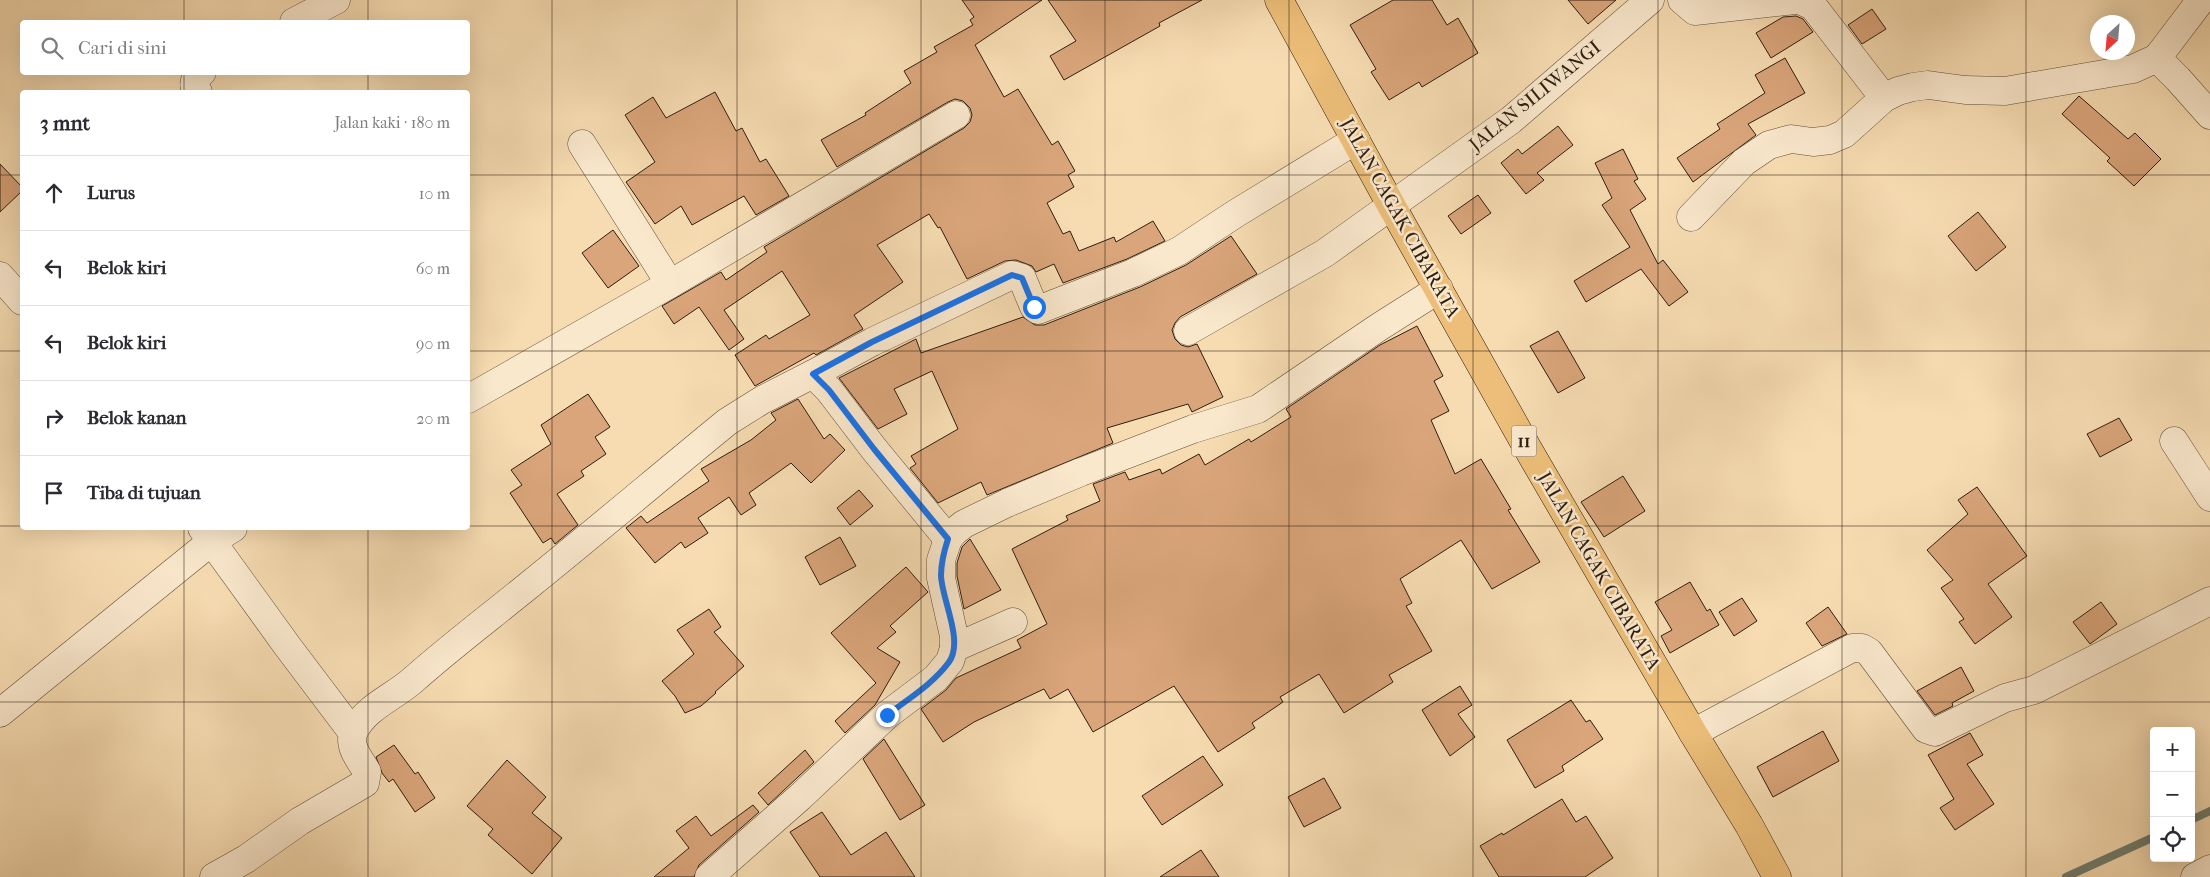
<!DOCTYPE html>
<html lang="id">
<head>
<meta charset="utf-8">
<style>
  :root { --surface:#fff; --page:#f7f7f7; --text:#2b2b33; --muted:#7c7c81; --line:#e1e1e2 }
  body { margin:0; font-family:"IM FELL French Canon",serif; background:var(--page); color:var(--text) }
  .controls { position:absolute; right:15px; bottom:15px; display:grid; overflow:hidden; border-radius:5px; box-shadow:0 5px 20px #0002 }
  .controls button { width:45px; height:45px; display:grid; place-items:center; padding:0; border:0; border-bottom:1px solid var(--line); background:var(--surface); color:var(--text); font:25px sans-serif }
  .compass { position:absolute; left:2090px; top:15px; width:45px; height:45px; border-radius:50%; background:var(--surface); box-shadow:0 5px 20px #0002; rotate:206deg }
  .stop { position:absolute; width:15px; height:15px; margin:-11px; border:4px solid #1a73e8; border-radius:50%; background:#fff }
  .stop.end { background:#1a73e8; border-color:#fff; box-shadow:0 1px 5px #0008 }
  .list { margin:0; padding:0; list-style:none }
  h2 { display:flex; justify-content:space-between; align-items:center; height:65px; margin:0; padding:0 20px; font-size:21px }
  h2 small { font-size:16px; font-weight:400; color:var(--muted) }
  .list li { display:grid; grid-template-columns:32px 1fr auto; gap:15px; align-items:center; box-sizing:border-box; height:75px; padding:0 20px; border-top:1px solid var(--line) }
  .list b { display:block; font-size:19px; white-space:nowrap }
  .list em { font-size:16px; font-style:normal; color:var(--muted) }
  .icon { flex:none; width:28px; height:28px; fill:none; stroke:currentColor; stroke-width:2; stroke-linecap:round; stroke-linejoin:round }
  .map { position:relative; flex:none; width:2210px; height:877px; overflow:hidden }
  .search { position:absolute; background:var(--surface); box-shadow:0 5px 20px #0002; left:20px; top:20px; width:450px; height:55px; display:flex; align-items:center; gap:12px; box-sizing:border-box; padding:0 18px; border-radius:5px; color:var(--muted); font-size:19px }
  .panel { position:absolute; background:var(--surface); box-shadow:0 5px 20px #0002; left:20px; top:90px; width:450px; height:440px; border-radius:5px }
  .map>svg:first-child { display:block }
</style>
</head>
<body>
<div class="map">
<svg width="2210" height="877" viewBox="0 0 2210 877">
  <rect width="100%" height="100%" fill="#f7dcb2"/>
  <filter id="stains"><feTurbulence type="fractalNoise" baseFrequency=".004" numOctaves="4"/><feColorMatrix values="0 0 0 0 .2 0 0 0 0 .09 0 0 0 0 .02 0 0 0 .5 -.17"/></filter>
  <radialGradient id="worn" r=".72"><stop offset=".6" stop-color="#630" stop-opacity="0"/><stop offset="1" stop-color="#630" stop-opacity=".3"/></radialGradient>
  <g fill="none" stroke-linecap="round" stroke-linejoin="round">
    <g stroke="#707c6f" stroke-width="8">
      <polyline points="2191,820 2210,811"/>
      <polyline points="2066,877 2154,837"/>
    </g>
  </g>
  <g fill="#daa57b" stroke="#2d1e10">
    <polygon points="962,0 1042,0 975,45 1004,97 1018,89 1052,145 1058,141 1075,171 1068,175 1074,187 1047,203 1063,234 1070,231 1079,251 1114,237 1116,242 1153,221 1165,241 1127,259 1063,283 1054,264 1036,272 1032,266 1016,260 1005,261 967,279 940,227 938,228 929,214 877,245 903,282 854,315 863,329 816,355 814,353 755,386 735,355 766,335 769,339 810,315 782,271 724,310 744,339 729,350 699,307 674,324 662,306 721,272 726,280 767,252 764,247 964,128 970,122 972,115 970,108 963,101 955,99 948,102 837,167 821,140 866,115 865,113 911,83 904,71 937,52 934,47 973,25 970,20 974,17"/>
    <polygon points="1048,0 1202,0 1159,23 1160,26 1064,80 1050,56 1076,41"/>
    <polygon points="1393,0 1432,0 1447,25 1458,18 1478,53 1422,87 1419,82 1389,100 1371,72 1376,69 1350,25"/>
    <polygon points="1568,0 1616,0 1588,24"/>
    <polygon points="1872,9 1886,29 1862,44 1848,25"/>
    <polygon points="1796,16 1803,19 1813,32 1771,58 1756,33 1783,17"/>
    <polygon points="1785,58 1805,93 1748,124 1756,135 1693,182 1677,158 1720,129 1717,124 1765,93 1755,75"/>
    <polygon points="715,92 736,131 742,128 760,162 766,159 789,196 756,215 744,196 692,225 681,206 655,224 626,182 655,162 625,115 653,97 666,118"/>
    <polygon points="2079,96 2128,139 2135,133 2161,159 2134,186 2107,161 2110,158 2062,114"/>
    <polygon points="1558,126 1573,145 1537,173 1544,180 1526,194 1501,163 1518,149 1522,154"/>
    <polygon points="1623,149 1638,179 1634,181 1646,199 1630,210 1658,264 1663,260 1688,292 1669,306 1641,269 1586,302 1574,281 1630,247 1602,205 1612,198 1595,163"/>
    <polygon points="0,164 22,187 22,191 0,212"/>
    <polygon points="1478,195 1491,213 1461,234 1448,216"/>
    <polygon points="1978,212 2006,247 1976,271 1948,236"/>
    <polygon points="613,230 639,266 608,288 582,253"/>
    <polygon points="1231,236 1257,274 1180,317 1175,323 1172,330 1175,339 1181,345 1188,347 1197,344 1223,397 1192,412 1188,404 1107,428 1113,443 987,495 981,482 938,503 910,468 916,464 911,456 958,429 932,371 894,389 907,414 878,429 839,378 916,339 921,353 1023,317 1035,325 1044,325 1140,287 1186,265"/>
    <polygon points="1417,326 1443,376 1434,381 1449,411 1431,420 1455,474 1481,459 1511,509 1508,510 1540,562 1492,589 1461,540 1400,579 1412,603 1406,606 1432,651 1389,675 1393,682 1344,713 1319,674 1280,697 1283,702 1252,723 1255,728 1218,752 1174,686 1093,732 1068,689 1050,699 1044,689 974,722 943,742 921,709 946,690 956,678 1021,648 1017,640 1047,624 1012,549 1068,520 1066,516 1100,501 1093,484 1125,472 1129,480 1160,469 1162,474 1199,454 1205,465 1249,439 1251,442 1291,417 1286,409 1380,345"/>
    <polygon points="1558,331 1585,378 1558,393 1530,346"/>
    <polygon points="588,394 610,427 595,437 606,454 581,471 584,476 557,494 578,525 555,544 551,538 543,543 510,493 522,485 511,470 551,444 541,425"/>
    <polygon points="798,399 824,439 830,434 845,450 811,483 791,463 749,493 756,505 741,515 729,497 698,518 708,533 685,548 681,542 655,563 626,528 641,516 647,523 709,481 701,469 751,440 776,420 771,413"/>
    <polygon points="2119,418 2132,440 2100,457 2087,434"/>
    <polygon points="1623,476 1645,511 1604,537 1581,502"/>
    <polygon points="1977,487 2027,556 1988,584 2012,617 1975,644 1959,622 1964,619 1941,588 1953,580 1927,550 1968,514 1958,500"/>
    <polygon points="859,490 873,506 850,525 837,508"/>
    <polygon points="840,537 856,566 820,585 805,557"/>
    <polygon points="970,539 1001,590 964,609 957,576 957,563 962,547"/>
    <polygon points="906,567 928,592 890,626 896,632 877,648 900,662 875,705 845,733 835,721 876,683 831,633"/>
    <polygon points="1690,582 1707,611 1710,609 1719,625 1670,653 1661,636 1672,630 1655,602"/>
    <polygon points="1742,598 1757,621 1734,636 1719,612"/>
    <polygon points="2101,602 2117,624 2090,644 2073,622"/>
    <polygon points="1828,607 1847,634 1822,646 1806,623"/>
    <polygon points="709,609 721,627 714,632 744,666 715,692 716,693 701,706 685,713 675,696 662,681 694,654 677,630"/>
    <polygon points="1961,667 1974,691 1952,703 1953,706 1935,715 1917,691"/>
    <polygon points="1460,686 1472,705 1458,714 1475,737 1450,756 1422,710"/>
    <polygon points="1571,700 1586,722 1590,720 1603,739 1562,766 1564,771 1535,788 1507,740"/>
    <polygon points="1823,731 1839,761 1773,797 1757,767"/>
    <polygon points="1970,733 1983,755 1967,764 1994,804 1955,830 1940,808 1954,799 1928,755"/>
    <polygon points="884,739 925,805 900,820 863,759"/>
    <polygon points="394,745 415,774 418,772 435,798 415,812 393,779 389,782 382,773 376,757"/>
    <polygon points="805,750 814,762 768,805 758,793"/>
    <polygon points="1203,756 1223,785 1162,825 1142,796"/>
    <polygon points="507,760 546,797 532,813 562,838 532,874 488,835 493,829 467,806"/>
    <polygon points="1324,778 1341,808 1304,827 1288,797"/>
    <polygon points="1562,799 1576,822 1586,816 1613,858 1585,877 1499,877 1480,846 1502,833 1503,835"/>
    <polygon points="753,805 759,812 699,865 694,877 654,877 689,848 676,831 696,816 711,836"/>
    <polygon points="822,812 851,855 886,832 915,877 820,877 790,832"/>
    <polygon points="1201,850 1219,877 1160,877"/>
  </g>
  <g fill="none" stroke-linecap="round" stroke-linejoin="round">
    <defs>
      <g id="minor">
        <polyline points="1682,0 1695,11 1795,0"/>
        <polyline points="1799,0 1813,6 1884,98"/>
        <polyline points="294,22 336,0"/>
        <polyline points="2157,58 2201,0"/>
        <path d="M198,92C191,84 195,78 202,72"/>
        <polyline points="582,144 670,284"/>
        <polyline points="1691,217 1744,162 1769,145 1791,139 1813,142 1830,140 1844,134 1884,98 1898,91 1913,87 1928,85 1965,90 2005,91 2133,69 2157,58 2178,79 2210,115"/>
        <polyline points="0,276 22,301"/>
        <polyline points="1188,331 1325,253 1511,120 1650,0"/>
        <polyline points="813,374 872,342 1012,275 1022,278 1034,307 1038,310 1133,273 1179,251 1235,214 1356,140"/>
        <polyline points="468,399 670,284 956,115"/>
        <polyline points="2174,441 2210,497"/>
        <polyline points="202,528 288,647 353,733"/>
        <polyline points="954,648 1013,622"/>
        <polyline points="0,713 212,541 233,528"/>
        <polyline points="1693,733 1852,648 1862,648 1869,652 1926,729 1935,732 2005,698 2034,690 2210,601"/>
        <path d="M214,877L246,859L300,821L365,783L367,772C360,759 347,746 354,731C366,707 394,697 413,680C450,647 490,617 528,586C595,532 661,476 727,422L762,400L813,374L829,390L874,449L948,539"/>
        <polyline points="709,877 800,797 887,715 936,678 950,661 954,648 954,636 941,578 941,560 948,539 955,531 964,524 1007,503 1081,472 1193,429 1258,409 1379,327 1439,289"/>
        <polyline points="2195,877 2210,869"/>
      </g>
      <polyline id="highway" points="1279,0 1391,205 1528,449 1693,733 1749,825 1777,877"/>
    </defs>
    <use href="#minor" stroke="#604e38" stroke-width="29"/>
    <use href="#highway" stroke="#2d1e10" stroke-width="29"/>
    <use href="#minor" stroke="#fae8cd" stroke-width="28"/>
    <use href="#highway" stroke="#ecbe79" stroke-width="28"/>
  </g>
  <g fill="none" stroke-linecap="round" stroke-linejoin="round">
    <path stroke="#1a73e8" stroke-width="6" d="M887,715C908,699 933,684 949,662C964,641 942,600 941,576C941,563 944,551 948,539L874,449L829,390L813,374L872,342L1012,275L1022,278L1034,307"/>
  </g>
  <path fill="none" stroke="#2d1e10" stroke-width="1" stroke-opacity="0.55" d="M184,0V22M368,0V22M552,0V877M737,0V877M921,0V877M1105,0V877M1289,0V877M1473,0V877M1658,0V877M1842,0V877M2026,0V877M184,72V92M368,72V92M0,175H22M468,175H2210M0,351H22M468,351H2210M0,526H22M468,526H2210M184,528V877M368,528V877M0,702H2210"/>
  <g text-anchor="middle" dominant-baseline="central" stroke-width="5" stroke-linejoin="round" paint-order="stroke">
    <rect fill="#fae8cd" stroke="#6a5b49" stroke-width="1" x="1511.5" y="425.5" width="25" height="31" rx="4"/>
    <g font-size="18" font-weight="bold" fill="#2d1e10">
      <text x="1524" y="441">11</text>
    </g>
    <g font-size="19" fill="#2d1e10" stroke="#fae8cd">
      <text transform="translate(1535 96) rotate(-39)">JALAN SILIWANGI</text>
      <text transform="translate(1400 218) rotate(61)">JALAN CAGAK CIBARATA</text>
      <text transform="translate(1599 571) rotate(60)">JALAN CAGAK CIBARATA</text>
    </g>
  </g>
  <rect width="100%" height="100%" filter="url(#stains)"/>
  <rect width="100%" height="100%" fill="url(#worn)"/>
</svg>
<div class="controls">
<button>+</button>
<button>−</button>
<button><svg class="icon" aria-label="locate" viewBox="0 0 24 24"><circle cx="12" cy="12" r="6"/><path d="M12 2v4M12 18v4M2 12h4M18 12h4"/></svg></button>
</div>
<svg class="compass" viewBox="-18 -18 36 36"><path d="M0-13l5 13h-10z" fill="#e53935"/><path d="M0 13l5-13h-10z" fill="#7c7c81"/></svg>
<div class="stop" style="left:1034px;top:307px"></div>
<div class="stop end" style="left:887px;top:715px"></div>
<div class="search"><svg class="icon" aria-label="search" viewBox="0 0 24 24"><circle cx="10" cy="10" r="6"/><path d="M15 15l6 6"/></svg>Cari di sini</div>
<section class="panel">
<h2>3 mnt<small>Jalan kaki · 180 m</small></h2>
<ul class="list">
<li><svg class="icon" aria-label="ahead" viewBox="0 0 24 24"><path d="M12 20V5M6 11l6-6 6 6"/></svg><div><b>Lurus</b></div><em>10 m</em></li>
<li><svg class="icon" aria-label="left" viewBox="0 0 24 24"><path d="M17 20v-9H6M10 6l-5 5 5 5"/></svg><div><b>Belok kiri</b></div><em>60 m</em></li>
<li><svg class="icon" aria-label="left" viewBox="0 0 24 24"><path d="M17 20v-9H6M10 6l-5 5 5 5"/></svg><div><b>Belok kiri</b></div><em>90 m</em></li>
<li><svg class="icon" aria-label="right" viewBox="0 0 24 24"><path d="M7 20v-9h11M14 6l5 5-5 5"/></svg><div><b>Belok kanan</b></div><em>20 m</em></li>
<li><svg class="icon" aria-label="arrive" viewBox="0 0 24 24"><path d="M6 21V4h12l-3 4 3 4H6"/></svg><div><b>Tiba di tujuan</b></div></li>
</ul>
</section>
</div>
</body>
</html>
